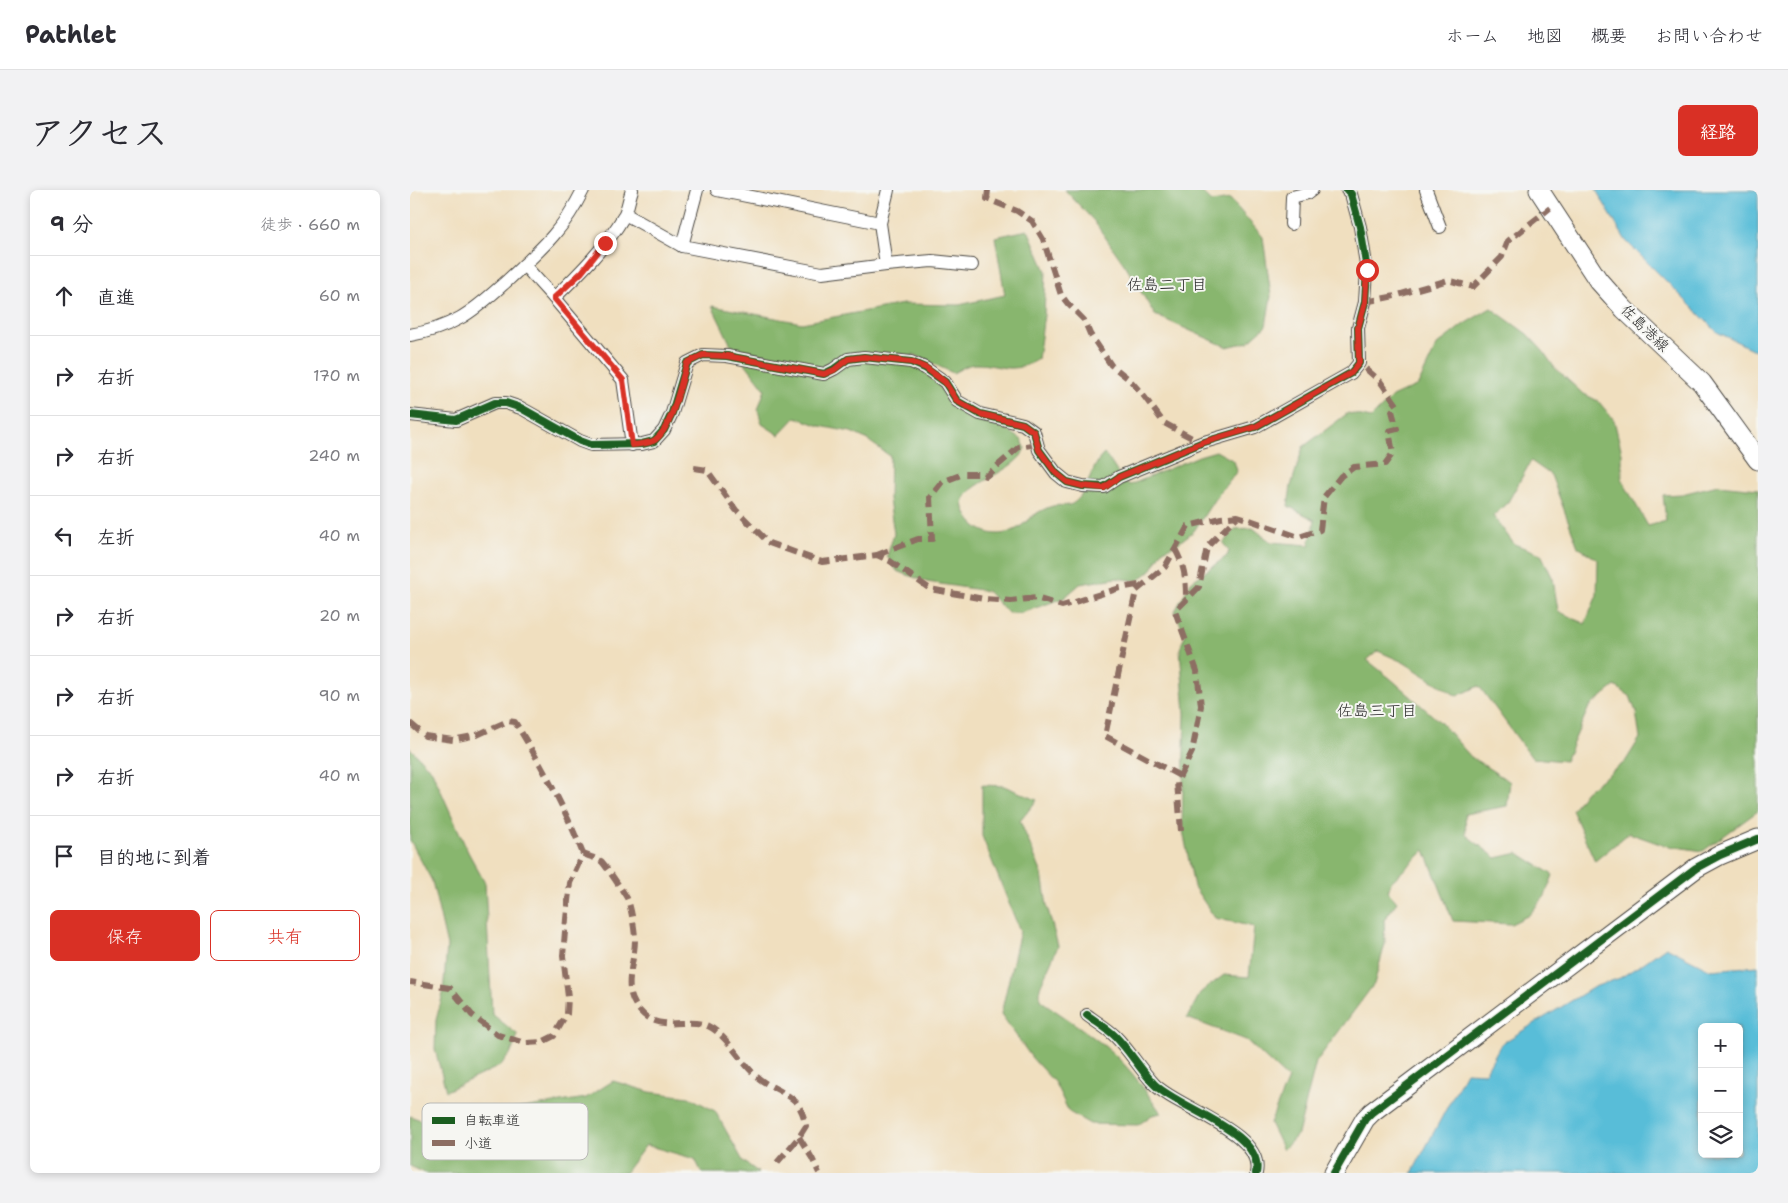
<!DOCTYPE html>
<html lang="ja">
<head>
<meta charset="utf-8">
<style>
  :root { --surface:#fff; --page:#f2f2f3; --text:#2b2b33; --muted:#7c7c81; --line:#e1e1e2; --accent:#d93025 }
  body { margin:0; font-family:"Shantell Sans","Klee One",sans-serif; background:var(--page); color:var(--text) }
  .controls { position:absolute; right:15px; bottom:15px; display:grid; overflow:hidden; border-radius:8px; box-shadow:0 2px 8px #0003 }
  .controls button { width:45px; height:45px; display:grid; place-items:center; padding:0; border:0; border-bottom:1px solid var(--line); background:var(--surface); color:var(--text); font:25px sans-serif }
  .stop { position:absolute; width:15px; height:15px; margin:-11px; border:4px solid #d93025; border-radius:50%; background:#fff }
  .stop.end { background:#d93025; border-color:#fff; box-shadow:0 1px 5px #0008 }
  .list { margin:0; padding:0; list-style:none }
  h2 { display:flex; justify-content:space-between; align-items:center; height:65px; margin:0; padding:0 20px; font-size:21px }
  h2 small { font-size:16px; font-weight:400; color:var(--muted) }
  .list li { display:grid; grid-template-columns:32px 1fr auto; gap:15px; align-items:center; box-sizing:border-box; height:80px; padding:0 20px; border-top:1px solid var(--line) }
  .list b { display:block; font-size:19px; white-space:nowrap }
  .list em { font-size:16px; font-style:normal; color:var(--muted) }
  .actions { display:flex; gap:10px; padding:15px 20px }
  .actions a { flex:1; padding:11px 0; border:1px solid var(--accent); border-radius:8px; text-align:center; font-size:18px; color:var(--accent) }
  .actions .main { background:var(--accent); color:#fff }
  .icon { flex:none; width:28px; height:28px; fill:none; stroke:currentColor; stroke-width:2; stroke-linecap:round; stroke-linejoin:round }
  .map { position:relative; flex:none; width:1348px; height:983px; overflow:hidden; border-radius:8px }
  header { display:flex; align-items:center; gap:30px; box-sizing:border-box; height:70px; padding:0 25px; background:var(--surface); border-bottom:1px solid var(--line) }
  header strong { font-size:24px }
  nav { display:flex; gap:28px; margin-inline-start:auto; font-size:18px }
  .intro { display:flex; align-items:center; justify-content:space-between; box-sizing:border-box; height:120px; padding:0 30px }
  h1 { margin:0; font-size:35px }
  .button { padding:12px 22px; border-radius:8px; background:var(--accent); color:#fff; font-size:18px; font-weight:700 }
  main { display:flex; gap:30px; padding:0 30px }
  aside { flex:1; background:var(--surface); border-radius:8px; box-shadow:0 2px 8px #0003 }
  .map>svg:first-child { display:block }
</style>
</head>
<body>
<header>
<strong>Pathlet</strong>
<nav><a>ホーム</a><a>地図</a><a>概要</a><a>お問い合わせ</a></nav>
</header>
<div class="intro"><h1>アクセス</h1><a class="button">経路</a></div>
<main>
<aside>
<h2>9 分<small>徒歩 · 660 m</small></h2>
<ul class="list">
<li><svg class="icon" aria-label="ahead" viewBox="0 0 24 24"><path d="M12 20V5M6 11l6-6 6 6"/></svg><div><b>直進</b></div><em>60 m</em></li>
<li><svg class="icon" aria-label="right" viewBox="0 0 24 24"><path d="M7 20v-9h11M14 6l5 5-5 5"/></svg><div><b>右折</b></div><em>170 m</em></li>
<li><svg class="icon" aria-label="right" viewBox="0 0 24 24"><path d="M7 20v-9h11M14 6l5 5-5 5"/></svg><div><b>右折</b></div><em>240 m</em></li>
<li><svg class="icon" aria-label="left" viewBox="0 0 24 24"><path d="M17 20v-9H6M10 6l-5 5 5 5"/></svg><div><b>左折</b></div><em>40 m</em></li>
<li><svg class="icon" aria-label="right" viewBox="0 0 24 24"><path d="M7 20v-9h11M14 6l5 5-5 5"/></svg><div><b>右折</b></div><em>20 m</em></li>
<li><svg class="icon" aria-label="right" viewBox="0 0 24 24"><path d="M7 20v-9h11M14 6l5 5-5 5"/></svg><div><b>右折</b></div><em>90 m</em></li>
<li><svg class="icon" aria-label="right" viewBox="0 0 24 24"><path d="M7 20v-9h11M14 6l5 5-5 5"/></svg><div><b>右折</b></div><em>40 m</em></li>
<li><svg class="icon" aria-label="arrive" viewBox="0 0 24 24"><path d="M6 21V4h12l-3 4 3 4H6"/></svg><div><b>目的地に到着</b></div></li>
</ul>
<div class="actions"><a class="main">保存</a><a>共有</a></div>
</aside>
<div class="map">
<svg width="1348" height="983" viewBox="0 0 1348 983">
  <rect width="100%" height="100%" fill="#f6f6f2"/>
  <filter id="ink" filterUnits="userSpaceOnUse"><feTurbulence type="fractalNoise" baseFrequency=".02" numOctaves="2"/><feDisplacementMap in="SourceGraphic" scale="10" xChannelSelector="R" yChannelSelector="G"/><feConvolveMatrix kernelMatrix="1 2 1 2 8 2 1 2 1" color-interpolation-filters="sRGB"/></filter>
  <filter id="wash" filterUnits="userSpaceOnUse"><feTurbulence type="fractalNoise" baseFrequency=".0096" numOctaves="4" result="noise"/><feDisplacementMap in="SourceGraphic" scale="20" xChannelSelector="R" yChannelSelector="G"/><feGaussianBlur stdDeviation="1.12" result="paint"/><feColorMatrix in="noise" values="0 0 0 0 0 0 0 0 0 0 0 0 0 0 0 0 0 1.4 0 .05"/><feComposite in="paint" operator="in"/></filter>
  <g filter="url(#wash)">
    <rect width="100%" height="100%" fill="#f0dfbf"/>
    <g fill="#88b66e" stroke="#5a704c" fill-rule="evenodd">
      <polygon points="655,0 790,0 802,12 820,9 853,47 861,106 856,136 838,152 817,157 745,125 716,77 684,31"/>
      <path d="M618,40L636,81L634,125L628,169C600,186 592,174 565,174C558,174 549,180 543,183L503,164V172L532,197L542,214L551,223L592,236L612,250L615,258C613,261 612,266 609,268C598,281 559,295 554,309C552,315 555,322 558,327C570,346 593,349 611,336C617,332 622,325 629,322C633,320 638,317 643,316C651,314 658,318 665,312C679,301 680,277 694,264C703,272 709,290 720,295L789,266L806,261L824,271L827,281L804,310L784,341L767,354L753,360L742,379L728,391L706,388L670,394L654,408L611,423H598L577,401L517,392L487,381L477,366L484,344L479,309L480,266L456,249L441,242L410,236L386,227L369,245L352,234L348,220L355,199L321,155L302,116L392,133L493,114L549,115L595,105L585,47Z"/>
      <path d="M1081,118L1117,144L1133,161L1144,177L1172,203L1188,211L1204,230L1212,263V290L1238,336L1256,331L1253,305L1272,304L1308,295L1348,299V621L1293,661L1253,655L1219,643L1185,671L1162,620L1176,601L1215,572L1230,548L1226,522L1220,506L1205,496L1179,517L1155,571L1122,568L1069,496L1047,506L993,472L968,461L957,470L981,489L1031,533L1061,567L1100,592L1097,616L1055,624L1056,645L1086,668L1108,663L1143,685L1135,706L1119,725L1101,734L1043,731L1015,660L981,692L978,702L987,712L974,730L975,754L964,794L906,872L888,944L873,960L860,933L878,889L836,850L777,828L791,802L814,785L839,787L844,737L805,728L784,697L772,635L775,523L770,459L775,445L765,421L781,392L817,366L819,361L813,353L825,339L843,338L861,352L899,355L905,330L878,316L881,296L893,257L938,223L961,228L982,207L1008,195L1027,155L1054,134ZM1121,271L1141,285L1168,357L1188,370L1187,405L1175,434L1148,421L1143,389L1131,364L1104,354L1083,326L1098,312Z"/>
      <polygon points="0,558 22,581 58,662 75,693 82,824 108,845 101,863 90,876 36,901 25,859 26,830 33,804 37,756 22,691 0,650"/>
      <path d="M572,595L594,596L627,610L610,631L632,684L637,716L648,756L630,797V810C655,828 682,844 705,865C723,882 737,903 751,923L742,925L728,935L680,934L659,922L645,893L622,868L591,824L610,741L572,646Z"/>
      <polygon points="203,891 240,902 279,907 305,921 333,971 348,982 347,983 292,983 285,969 236,955 215,983 15,983 0,976 0,926 49,944 74,924 176,908"/>
    </g>
    <g fill="#59bdd8" stroke="#427482" fill-rule="evenodd">
      <polygon points="1186,0 1348,0 1348,162 1307,142 1216,51"/>
      <path d="M1256,757L1301,780L1348,776V983H1002L1056,882L1075,883L1091,854L1184,797L1210,788L1235,772ZM1292,837H1329V964H1292Z"/>
    </g>
  </g>
  <g filter="url(#ink)">
    <g fill="none" stroke-linecap="round" stroke-linejoin="round">
      <defs>
        <g id="street">
          <polyline points="307,0 470,33"/>
          <polyline points="1016,0 1030,37"/>
          <polyline points="215,24 272,56 412,83 476,75 470,33 478,0"/>
          <polyline points="881,34 882,7 898,3 902,0"/>
          <polyline points="272,56 287,0"/>
          <polyline points="114,75 144,108 213,190 222,255"/>
          <polyline points="476,75 522,71 562,75"/>
          <path d="M144,108C170,83 196,57 214,26C218,18 219,8 222,0"/>
          <path d="M0,145C18,142 34,137 50,128C68,118 83,103 98,90C130,60 153,41 173,0"/>
          <polyline points="0,225 46,230 85,213 96,213 111,218 170,251 181,255 232,254 244,251 254,240 262,223 277,173 293,165 317,166 414,184 424,179 438,169 454,167 501,172 515,178 535,192 547,211 570,224 613,234 624,242 629,260 646,283 657,292 673,296 694,297 709,287 791,253 845,237 941,183 949,173 948,138 955,112 957,80 950,37 941,4 937,0"/>
          <path d="M677,825C686,832 697,838 705,846C719,860 730,879 744,894C767,918 855,942 846,983"/>
        </g>
        <g id="secondary">
          <polyline points="1129,0 1188,90 1214,119 1292,193 1348,270"/>
          <polyline points="924,983 955,929 962,922 1286,678 1310,665 1348,649"/>
        </g>
      </defs>
      <use href="#street" stroke="#494641" stroke-width="14"/>
      <use href="#secondary" stroke="#494641" stroke-width="21"/>
      <use href="#street" stroke="#fff" stroke-width="12"/>
      <use href="#secondary" stroke="#fff" stroke-width="19"/>
      <g stroke="#8d6e63" stroke-width="6" stroke-dasharray="12 6" stroke-linecap="butt">
        <polyline points="578,0 577,9 607,21 622,31 633,49 651,105 658,114 674,130 680,144 701,175 720,190 733,205 754,233 791,253"/>
        <polyline points="955,112 985,106 1038,90 1063,97 1092,67 1098,51 1140,18"/>
        <polyline points="284,278 297,280 326,320 359,353 412,372 467,365 480,371 520,399 574,409 601,411 626,408 652,416 710,398 734,394"/>
        <path d="M765,359C775,377 776,389 776,410"/>
        <polyline points="467,365 508,349 522,349 520,307 532,292 553,284 569,284 576,286 609,257 627,254"/>
        <path d="M0,533L15,546L43,550L67,545L98,531L105,532C131,574 155,618 173,664L160,693L156,729L153,766L158,807L157,824L144,846L132,852L115,853L88,845L62,825L40,798L0,792"/>
        <polyline points="770,586 695,546 726,401 755,377 778,336 811,328 828,326"/>
        <polyline points="771,641 767,592 782,562 791,516 787,481 765,421 789,397 797,357 828,326 889,347 910,340 914,307 931,286 944,277 975,274 983,263 979,241 987,239 982,221 987,215 970,191 949,173"/>
        <path d="M173,664C178,666 186,668 191,671C195,674 214,703 217,708C221,716 225,741 225,749C225,776 210,798 230,821C250,844 277,826 298,836C318,845 332,876 351,890C362,898 376,902 386,912C392,920 394,927 396,936L389,947L365,975"/>
        <polyline points="389,947 402,968 409,983"/>
      </g>
      <defs>
        <g id="cycleway">
          <polyline points="0,225 46,230 85,213 96,213 111,218 170,251 181,255 232,254 244,251 254,240 262,223 277,173 293,165 317,166 414,184 424,179 438,169 454,167 501,172 515,178 535,192 547,211 570,224 613,234 624,242 629,260 646,283 657,292 673,296 694,297 709,287 791,253 845,237 941,183 949,173 948,138 955,112 957,80 950,37 941,4 937,0"/>
          <path d="M677,825C686,832 697,838 705,846C719,860 730,879 744,894C767,918 855,942 846,983"/>
          <polyline points="924,983 955,929 962,922 1286,678 1310,665 1348,649"/>
        </g>
      </defs>
      <use href="#cycleway" stroke="#f6f6f2" stroke-width="11"/>
      <use href="#cycleway" stroke="#1b5e20" stroke-width="8"/>
    </g>
  </g>
  <g fill="none" stroke-linecap="round" stroke-linejoin="round" filter="url(#ink)">
    <path stroke="#d93025" stroke-width="6" d="M195,53L172,82L144,108L213,190L222,255C229,254 239,254 245,250C263,237 270,194 277,173L293,165L317,166L414,184L424,180L438,169L454,167L501,172L516,178L535,192L547,211L570,224L613,234L624,242L629,260L646,283L657,292L673,296L694,298L709,287L791,253L845,237L941,183L949,173L948,138L955,112L957,80"/>
  </g>
  <g text-anchor="middle" dominant-baseline="central" stroke-width="4" stroke-linejoin="round" paint-order="stroke">
    <g font-size="15" fill="#2b2b2b" stroke="#f6f6f2">
      <text transform="translate(1235 138) rotate(44)">佐島港線</text>
    </g>
    <g font-size="16" fill="#2b2b2b" stroke="#f6f6f2">
      <text x="757" y="94">佐島二丁目</text>
      <text x="967" y="520">佐島三丁目</text>
    </g>
  </g>
  <rect x="12" y="913" width="166" height="57" rx="8" fill="#f6f6f2" stroke="#b9b9b6" stroke-width="1"/>
  <rect x="22" y="927" width="23" height="7" fill="#1b5e20"/>
  <rect x="22" y="950" width="23" height="6" fill="#8d6e63"/>
  <g font-size="14" fill="#2b2b2b">
    <text x="54" y="935">自転車道</text>
    <text x="54" y="958">小道</text>
  </g>
</svg>
<div class="controls">
<button>+</button>
<button>−</button>
<button><svg class="icon" aria-label="layers" viewBox="0 0 24 24"><path d="M12 4l9 5-9 5-9-5zM3 14l9 5 9-5"/></svg></button>
</div>
<div class="stop" style="left:957px;top:80px"></div>
<div class="stop end" style="left:195px;top:53px"></div>
</div>
</main>
</body>
</html>
